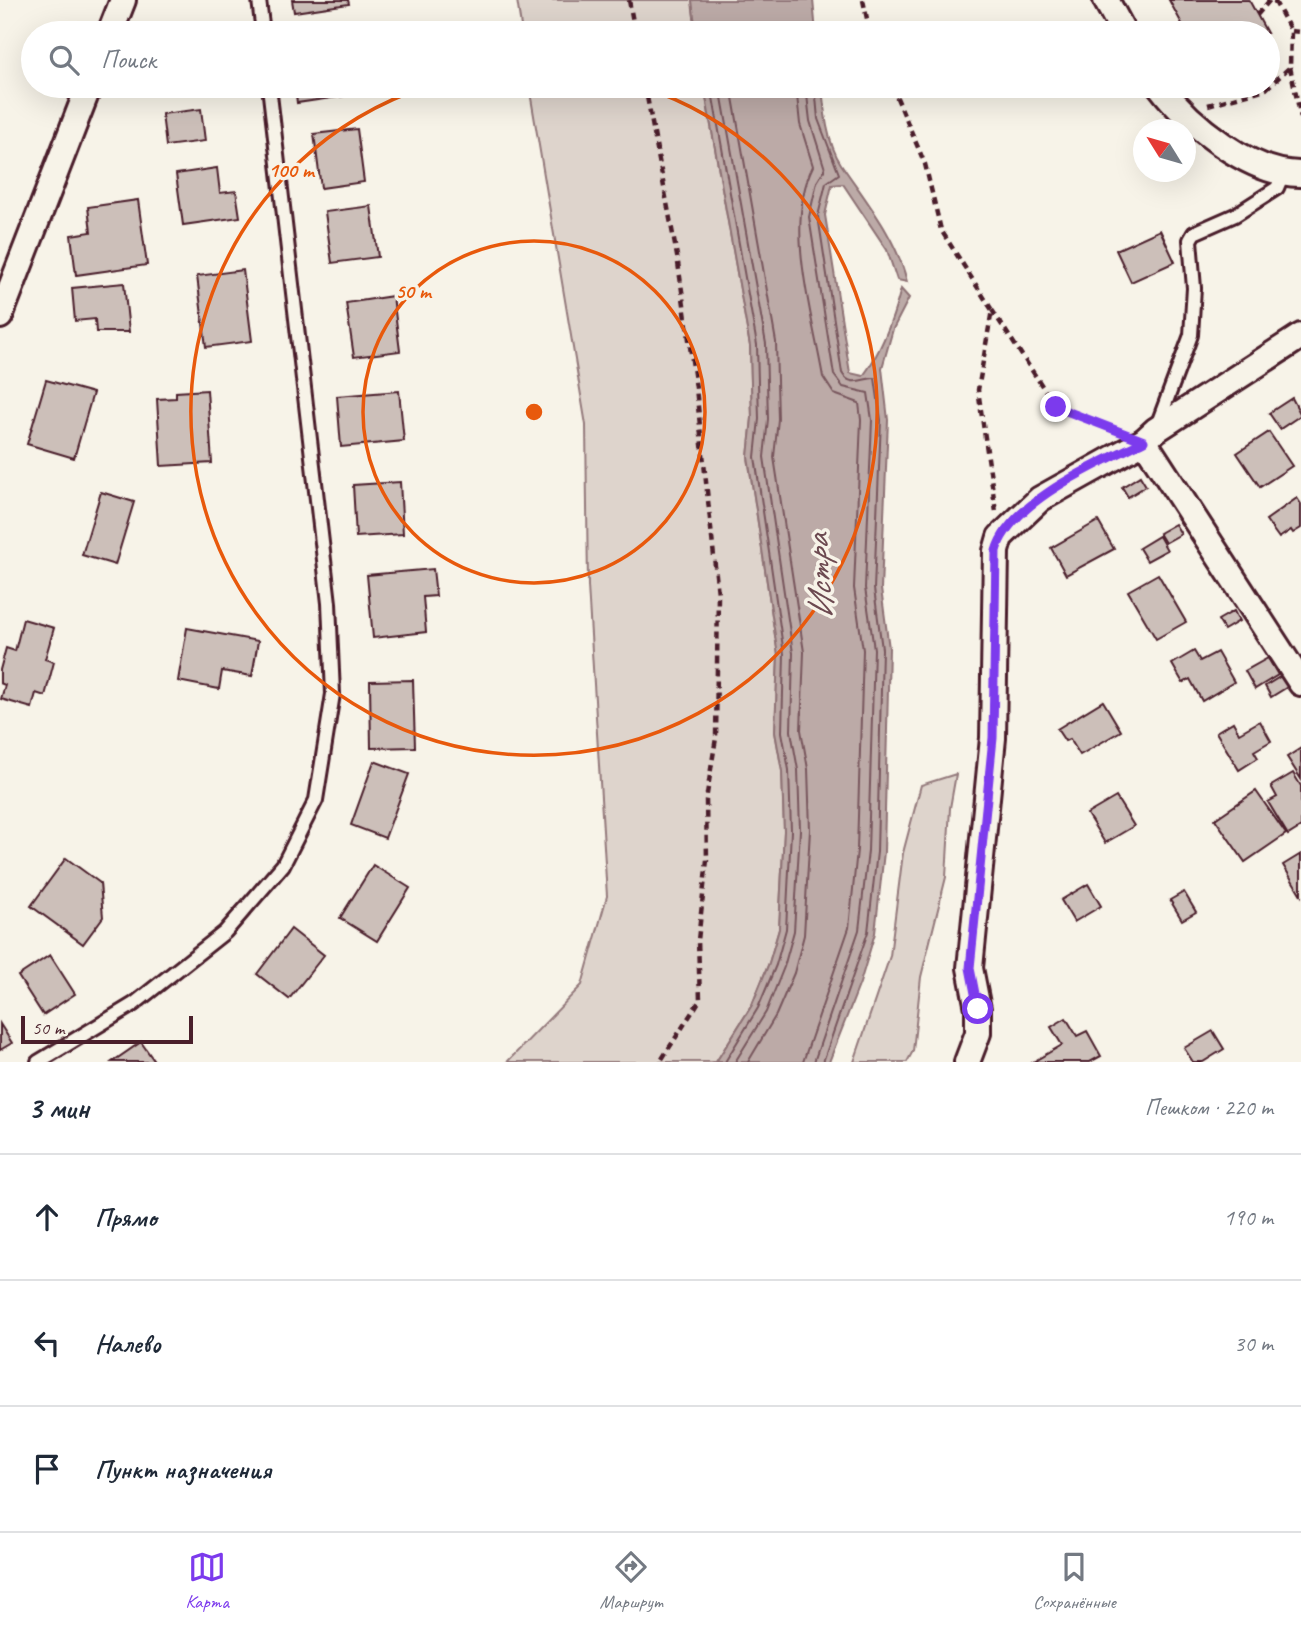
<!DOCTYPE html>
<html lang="ru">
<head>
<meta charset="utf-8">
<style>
  :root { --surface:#fff; --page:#f2f2f3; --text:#1f2937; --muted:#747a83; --line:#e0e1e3; --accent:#7c3aed }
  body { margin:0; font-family:Caveat,sans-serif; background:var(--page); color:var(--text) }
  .compass { position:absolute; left:1133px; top:119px; width:63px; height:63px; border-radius:50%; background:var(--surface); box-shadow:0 7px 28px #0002; rotate:307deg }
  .scale { position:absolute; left:21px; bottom:18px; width:172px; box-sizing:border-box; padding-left:7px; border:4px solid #4a1f2b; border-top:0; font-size:19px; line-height:24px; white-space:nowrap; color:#4a1f2b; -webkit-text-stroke:5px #f7f3e8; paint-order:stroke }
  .stop { position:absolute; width:21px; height:21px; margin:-16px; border:5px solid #7c3aed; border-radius:50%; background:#fff }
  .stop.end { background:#7c3aed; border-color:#fff; box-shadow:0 2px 7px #0008 }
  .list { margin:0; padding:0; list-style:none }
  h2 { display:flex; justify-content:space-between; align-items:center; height:91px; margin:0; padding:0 28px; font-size:30px }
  h2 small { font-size:23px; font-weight:400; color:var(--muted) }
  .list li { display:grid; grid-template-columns:46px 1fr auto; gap:21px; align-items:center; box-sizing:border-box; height:126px; padding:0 28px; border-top:2px solid var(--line) }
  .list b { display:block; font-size:26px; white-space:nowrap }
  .list em { font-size:23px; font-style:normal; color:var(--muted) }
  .icon { flex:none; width:38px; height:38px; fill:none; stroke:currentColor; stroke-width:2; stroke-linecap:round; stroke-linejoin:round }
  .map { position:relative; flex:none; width:1301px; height:1062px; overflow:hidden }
  .search { position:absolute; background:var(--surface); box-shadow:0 7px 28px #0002; left:21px; right:21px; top:21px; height:77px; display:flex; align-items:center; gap:18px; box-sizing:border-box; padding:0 24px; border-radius:38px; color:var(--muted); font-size:26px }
  .sheet { height:469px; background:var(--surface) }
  nav { display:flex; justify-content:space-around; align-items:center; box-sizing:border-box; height:98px; border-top:2px solid var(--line); background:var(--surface); font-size:19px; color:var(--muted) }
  nav a { display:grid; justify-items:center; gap:4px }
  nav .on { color:var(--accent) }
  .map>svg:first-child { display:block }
</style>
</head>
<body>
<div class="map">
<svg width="1301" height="1062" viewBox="0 0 1301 1062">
  <rect width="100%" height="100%" fill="#f7f3e8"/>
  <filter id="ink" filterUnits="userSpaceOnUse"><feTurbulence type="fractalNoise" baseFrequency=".0143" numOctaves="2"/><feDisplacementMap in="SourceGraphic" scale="14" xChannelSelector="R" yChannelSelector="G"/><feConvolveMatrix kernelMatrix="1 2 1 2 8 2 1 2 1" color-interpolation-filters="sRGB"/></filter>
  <g filter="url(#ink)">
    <g fill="#ded4cc" stroke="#947a7c" stroke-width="2">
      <polygon points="517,0 692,0 696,33 522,33"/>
      <polygon points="529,86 704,86 750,346 752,418 748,457 778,655 775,732 782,771 784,831 779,929 769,963 752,1005 716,1062 507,1062 582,985 607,896 588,586 586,425"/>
      <polygon points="956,774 950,808 946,877 921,977 913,1051 907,1062 854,1062 890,956 903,853 921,785"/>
    </g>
    <g fill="#bcaaa7" stroke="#8e7275" stroke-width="2">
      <polygon points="692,0 813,0 816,33 696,33"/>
      <path d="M704,86H822C824,110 827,143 841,164C866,201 897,238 907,282L897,280L887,250L843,184L832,185L825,215L850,373L863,376C882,351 893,319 901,289L909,298L893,329L882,368L888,420L881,589L889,648L884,852L875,933L860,983L829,1062H716L752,1005L769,963L779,929L784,831L782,771L775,732L778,655L748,457L752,418L750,346Z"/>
    </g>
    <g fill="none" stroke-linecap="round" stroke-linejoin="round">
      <g stroke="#78575d" stroke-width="2">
        <polyline points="711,86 757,345 759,419 755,457 784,654 782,732 789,770 791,831 786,929 776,965 758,1008 725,1062"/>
        <polyline points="720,86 766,344 768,419 764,457 793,653 791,731 798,770 800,830 794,931 784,967 766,1012 735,1062"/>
        <polyline points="731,86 776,342 778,419 774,457 804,652 801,730 808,769 810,830 804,935 794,973 776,1015 748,1062"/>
        <path d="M796,86L800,124L813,166C784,224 812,314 823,377L834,394L859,403L861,420L854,588L863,650L857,850L849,928L803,1062"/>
        <polyline points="806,86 810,121 825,169 817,182 809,217 834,375 843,387 868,393 872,420 865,588 874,649 868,851 859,930 814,1062"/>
        <path d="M815,86L818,119L839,174L826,183L818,216L842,373C851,389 865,377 875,378L881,420L874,589L882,649L877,852L868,932L823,1062"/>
      </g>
    </g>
    <g fill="#ccbfb9" stroke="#4a1f2b" stroke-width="2">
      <polygon points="292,0 348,0 349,4 294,12"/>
      <polygon points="1169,0 1249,0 1267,33 1187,33"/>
      <polygon points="295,86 344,86 345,96 297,103"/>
      <polygon points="201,109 205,141 166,146 162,114"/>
      <polygon points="357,129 364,182 321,188 314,134"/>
      <polygon points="217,168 220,193 236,191 240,217 183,225 176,174"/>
      <polygon points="138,200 147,265 76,275 71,235 91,232 88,207"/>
      <polygon points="371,206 378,257 332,263 325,212"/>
      <polygon points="1160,230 1175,262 1131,282 1116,250"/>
      <polygon points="243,270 252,341 206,347 197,276"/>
      <polygon points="124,283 129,332 96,332 95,319 75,321 72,288"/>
      <polygon points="393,296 400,351 354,357 346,303"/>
      <polygon points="46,380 93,393 74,458 27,444"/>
      <polygon points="207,390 212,463 161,466 157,399 176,398 176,392"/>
      <polygon points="399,391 404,441 341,447 337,396"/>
      <polygon points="1292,398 1301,415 1280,429 1269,413"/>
      <polygon points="1269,432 1292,466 1260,487 1237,453"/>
      <polygon points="1140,476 1146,486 1128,497 1122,487"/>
      <polygon points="400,482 403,534 356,537 353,485"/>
      <polygon points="101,492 134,502 115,565 82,555"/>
      <polygon points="1297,498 1301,504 1301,528 1293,533 1291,530 1279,538 1266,520"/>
      <polygon points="1098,521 1114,549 1066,575 1051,548"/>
      <polygon points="1175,524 1181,534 1165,543 1159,533"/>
      <polygon points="1159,536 1167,550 1147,561 1139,548"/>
      <polygon points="433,569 436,596 423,597 426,632 373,638 367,575"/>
      <polygon points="1158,574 1186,622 1156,639 1128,591"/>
      <polygon points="1234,611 1239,621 1224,630 1218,620"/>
      <polygon points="23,619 54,628 45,659 54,662 45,696 36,693 32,708 1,699 5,685 0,683 0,670 6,648 15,651"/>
      <polygon points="187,628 258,641 252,676 222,671 219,689 178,681"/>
      <polygon points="1194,651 1200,661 1217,652 1234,682 1202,701 1190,679 1183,683 1172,664"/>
      <polygon points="1268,658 1278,675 1255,689 1245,671"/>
      <polygon points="1283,675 1289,686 1271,697 1265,686"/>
      <polygon points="413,680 415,747 371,748 370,681"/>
      <polygon points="1103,701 1121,731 1080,755 1070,739 1065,741 1057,729"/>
      <polygon points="1260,721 1271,741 1254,751 1258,758 1239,770 1216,732 1233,722 1239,733"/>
      <polygon points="1301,748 1301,779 1287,757"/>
      <polygon points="374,761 409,774 385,838 351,825"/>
      <polygon points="1293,773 1301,786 1301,827 1288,835 1268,802 1277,797 1271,786"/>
      <polygon points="1256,791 1286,834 1245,862 1215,819"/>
      <polygon points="1116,797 1134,826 1105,843 1087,814"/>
      <polygon points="1301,854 1301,895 1283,865"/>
      <polygon points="66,858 100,883 103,917 83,944 31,906"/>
      <polygon points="373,865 410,888 377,941 340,918"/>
      <polygon points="1088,884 1101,906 1074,922 1061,900"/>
      <polygon points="1184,892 1196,912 1182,920 1170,900"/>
      <polygon points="291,929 324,955 289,999 257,974"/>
      <polygon points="50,955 75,994 43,1015 18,976"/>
      <polygon points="1066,1018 1077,1036 1087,1031 1101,1056 1090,1062 1033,1062 1062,1045 1051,1027"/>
      <polygon points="0,1024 12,1043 0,1050"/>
      <polygon points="1213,1031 1224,1049 1203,1062 1193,1062 1184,1048"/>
      <polygon points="141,1042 155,1062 112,1062"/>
    </g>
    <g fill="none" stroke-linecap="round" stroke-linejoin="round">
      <defs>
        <g id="service">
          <polyline points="259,0 263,33"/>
          <polyline points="1157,426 1191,335 1194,288 1190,240 1194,233 1235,215 1277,188 1283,174"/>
          <polyline points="38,1062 134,1004 225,932 283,865 316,800 333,694 329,603 269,86"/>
        </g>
        <g id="minor">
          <polyline points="1106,0 1124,33"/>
          <polyline points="110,33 123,0"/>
          <path d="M1160,86C1189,124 1250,175 1301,174"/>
          <polyline points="0,316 89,86"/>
          <polyline points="1144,441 1301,683"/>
          <polyline points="967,1062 978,1033 978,1009 970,968 993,738 996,551 1000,537 1040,499 1144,441 1156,430 1301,336"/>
        </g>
      </defs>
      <use href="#service" stroke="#4a1f2b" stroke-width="18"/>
      <use href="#minor" stroke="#4a1f2b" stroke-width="30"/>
      <g stroke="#4a1f2b" stroke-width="4.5" stroke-dasharray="7 5" stroke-linecap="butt">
        <polyline points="629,0 635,33"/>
        <polyline points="863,0 870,33"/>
        <polyline points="1257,15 1270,0"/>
        <polyline points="1291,31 1301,32"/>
        <polyline points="1290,67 1301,118"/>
        <polyline points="645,86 677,256 696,388 718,594 716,738 706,800 707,860 698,940 700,1000 660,1062"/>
        <polyline points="892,86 925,164 941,230 992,310 978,390 996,512"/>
        <polyline points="1208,105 1266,89 1290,67 1291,31 1274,0"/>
        <polyline points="992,310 1056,407 1117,431"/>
      </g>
      <use href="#service" stroke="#f7f3e8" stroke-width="12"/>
      <use href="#minor" stroke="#f7f3e8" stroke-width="24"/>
    </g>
  </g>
  <g fill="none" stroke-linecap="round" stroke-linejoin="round" filter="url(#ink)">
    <path stroke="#7c3aed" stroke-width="9" d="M978,1009L970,968L993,738L996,551C1010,501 1100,463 1144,441L1056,407"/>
  </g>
  <g fill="none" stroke="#e8590c" stroke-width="3.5">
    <circle cx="534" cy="412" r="171"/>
    <path d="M640 86A343 343 0 1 1 428 86"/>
  </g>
  <g text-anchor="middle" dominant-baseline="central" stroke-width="7" stroke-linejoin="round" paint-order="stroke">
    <g font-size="35" font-style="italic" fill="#6c4950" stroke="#f7f3e8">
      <text transform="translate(819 577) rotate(-93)">Истра</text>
    </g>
  </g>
  <circle cx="534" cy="412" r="10" fill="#e8590c" stroke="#f7f3e8" stroke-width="3.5"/>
  <g font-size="21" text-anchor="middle" font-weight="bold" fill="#e8590c" stroke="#f7f3e8" stroke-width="7" stroke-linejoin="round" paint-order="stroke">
    <text x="291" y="177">100 m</text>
    <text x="413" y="298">50 m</text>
  </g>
</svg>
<svg class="compass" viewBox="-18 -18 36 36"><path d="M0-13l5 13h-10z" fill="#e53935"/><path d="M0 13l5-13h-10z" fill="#747a83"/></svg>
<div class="scale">50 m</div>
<div class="stop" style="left:978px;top:1009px"></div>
<div class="stop end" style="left:1056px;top:407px"></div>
<div class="search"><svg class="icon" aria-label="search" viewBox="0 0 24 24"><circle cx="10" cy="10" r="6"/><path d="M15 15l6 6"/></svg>Поиск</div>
</div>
<section class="sheet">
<h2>3 мин<small>Пешком · 220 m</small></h2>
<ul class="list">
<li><svg class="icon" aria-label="ahead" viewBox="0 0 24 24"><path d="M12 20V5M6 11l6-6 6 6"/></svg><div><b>Прямо</b></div><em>190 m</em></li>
<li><svg class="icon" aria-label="left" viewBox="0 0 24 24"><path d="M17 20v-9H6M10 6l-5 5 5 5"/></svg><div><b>Налево</b></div><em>30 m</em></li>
<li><svg class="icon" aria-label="arrive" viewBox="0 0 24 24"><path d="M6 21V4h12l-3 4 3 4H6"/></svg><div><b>Пункт назначения</b></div></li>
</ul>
</section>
<nav>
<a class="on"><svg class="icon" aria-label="map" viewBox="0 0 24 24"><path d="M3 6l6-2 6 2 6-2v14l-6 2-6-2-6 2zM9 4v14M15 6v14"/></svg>Карта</a>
<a><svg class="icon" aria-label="directions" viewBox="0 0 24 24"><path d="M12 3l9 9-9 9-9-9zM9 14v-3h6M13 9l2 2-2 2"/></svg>Маршрут</a>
<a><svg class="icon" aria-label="saved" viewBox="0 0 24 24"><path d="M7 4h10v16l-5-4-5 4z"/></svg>Сохранённые</a>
</nav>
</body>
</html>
